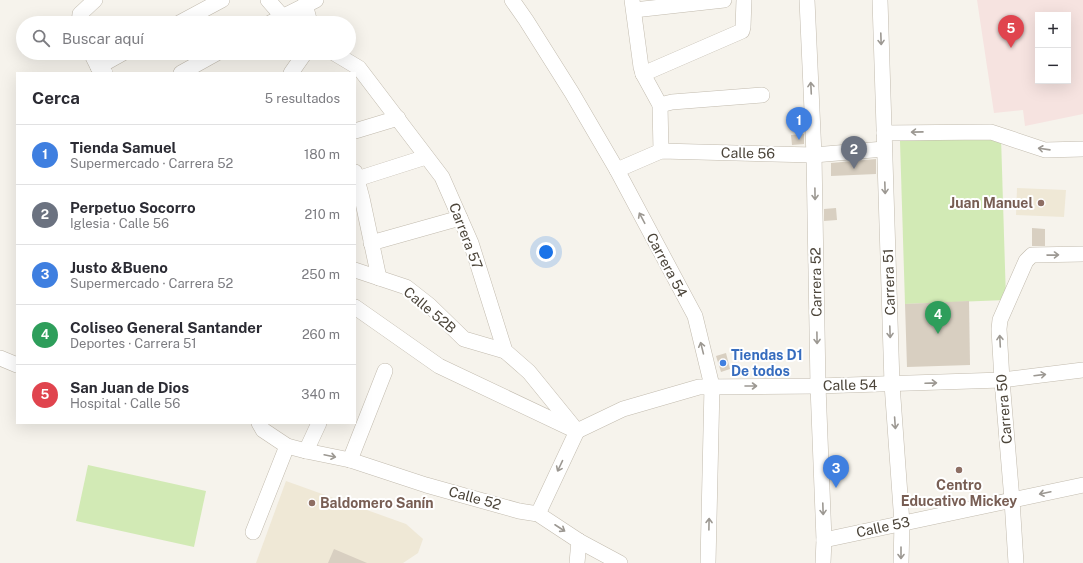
<!DOCTYPE html>
<html lang="es">
<head>
<meta charset="utf-8">
<style>
  :root { --surface:#fff; --page:#f2f2f3; --text:#2b2b33; --muted:#7c7c81; --line:#e1e1e2; --accent:#d93025 }
  body { margin:0; font-family:"Public Sans",sans-serif; background:var(--page); color:var(--text) }
  .controls { position:absolute; right:12px; top:12px; display:grid; overflow:hidden; border-radius:0px; box-shadow:0 4px 16px #0002 }
  .controls button { width:36px; height:36px; display:grid; place-items:center; padding:0; border:0; border-bottom:1px solid var(--line); background:var(--surface); color:var(--text); font:20px sans-serif }
  .you { position:absolute; left:546px; top:252px; width:14px; height:14px; margin:-10px; border:3px solid #fff; border-radius:50%; background:#1a73e8; box-shadow:0 0 0 6px #1a73e833 }
  .badge { display:grid; place-items:center; width:26px; height:26px; border-radius:50%; background:var(--accent); color:#fff; font-size:13px; font-weight:700 }
  .pin { position:absolute; translate:-50% -33px; filter:drop-shadow(0 1px 2px #0008) }
  .pin::after { content:''; position:absolute; top:21px; width:14px; height:12px; background:inherit; clip-path:polygon(0 0,100% 0,50% 100%) }
  .list { margin:0; padding:0; list-style:none }
  h2 { display:flex; justify-content:space-between; align-items:center; height:52px; margin:0; padding:0 16px; font-size:17px }
  h2 small { font-size:13px; font-weight:400; color:var(--muted) }
  .list li { display:grid; grid-template-columns:26px 1fr auto; gap:12px; align-items:center; box-sizing:border-box; height:60px; padding:0 16px; border-top:1px solid var(--line) }
  .list b { display:block; font-size:15px; white-space:nowrap }
  .list p { margin:0; font-size:13px; white-space:nowrap; color:var(--muted) }
  .list em { font-size:13px; font-style:normal; color:var(--muted) }
  .icon { flex:none; width:22px; height:22px; fill:none; stroke:currentColor; stroke-width:2; stroke-linecap:round; stroke-linejoin:round }
  .map { position:relative; flex:none; width:1083px; height:563px; overflow:hidden }
  .search { position:absolute; background:var(--surface); box-shadow:0 4px 16px #0002; left:16px; top:16px; width:340px; height:44px; display:flex; align-items:center; gap:10px; box-sizing:border-box; padding:0 14px; border-radius:22px; color:var(--muted); font-size:15px }
  .panel { position:absolute; background:var(--surface); box-shadow:0 4px 16px #0002; left:16px; top:72px; width:340px; height:352px; border-radius:0px }
  .map>svg:first-child { display:block }
</style>
</head>
<body>
<div class="map">
<svg width="1083" height="563" viewBox="0 0 1083 563">
  <rect width="100%" height="100%" fill="#f6f3ec"/>
  <g fill="#efe8d6">
    <polygon points="1017,188 1066,190 1064,217 1016,215"/>
    <polygon points="286,481 406,524 423,539 418,553 403,563 256,563"/>
  </g>
  <path fill="#f6e3e0" fill-rule="evenodd" d="M977,0H1083V114L1025,126L1023,110L994,113ZM1038,15H1068V81H1038Z"/>
  <g fill="#d2eab5">
    <polygon points="1001,137 1006,300 905,304 900,141"/>
    <polygon points="88,465 206,491 194,547 76,521"/>
  </g>
  <g fill="#d8cfc1">
    <polygon points="804,134 804,144 792,145 791,135"/>
    <polygon points="876,159 876,174 831,176 831,163"/>
    <polygon points="836,208 837,220 824,221 824,209"/>
    <polygon points="1032,228 1045,229 1045,246 1032,246"/>
    <polygon points="969,301 970,365 907,367 905,304"/>
    <polygon points="726,353 730,369 721,372 716,356"/>
    <polygon points="334,549 367,563 328,563"/>
  </g>
  <g fill="none" stroke-linecap="round" stroke-linejoin="round">
    <defs>
      <g id="minor">
        <polyline points="268,0 282,16 290,22"/>
        <polyline points="512,0 526,20 572,93 617,170 695,316 712,386 708,563"/>
        <polyline points="632,0 641,67 643,74 660,105 661,151"/>
        <polyline points="807,0 814,155 818,386 824,540 823,563"/>
        <polyline points="880,0 892,384 902,523 901,563"/>
        <polyline points="305,4 310,23"/>
        <polyline points="634,10 724,0"/>
        <polyline points="79,23 80,14 95,0"/>
        <polyline points="179,23 222,0"/>
        <polyline points="270,23 316,0"/>
        <polyline points="91,53 98,67 105,73"/>
        <polyline points="334,53 359,68 442,177 471,243 505,351 529,372 577,431"/>
        <polyline points="98,67 123,53"/>
        <polyline points="181,73 217,53"/>
        <polyline points="291,73 305,53"/>
        <polyline points="643,74 742,31 743,27 744,0"/>
        <polyline points="660,105 672,102 762,95"/>
        <polyline points="355,131 398,118"/>
        <polyline points="884,133 991,132 1045,150 1083,149"/>
        <polyline points="617,170 661,151 814,155 884,149"/>
        <polyline points="355,172 362,198 379,278"/>
        <polyline points="357,179 426,157"/>
        <polyline points="371,243 460,218"/>
        <polyline points="355,270 406,287 429,305 464,339 505,351"/>
        <polyline points="355,307 439,366 572,429"/>
        <polyline points="0,358 17,365"/>
        <polyline points="259,423 263,430 287,446 306,451 350,460 426,485 519,511 538,514 579,541 620,563"/>
        <polyline points="577,431 623,409 699,387 818,386 1002,380 1083,370"/>
        <polyline points="306,451 319,423"/>
        <polyline points="350,460 385,371"/>
        <polyline points="538,514 577,431"/>
        <polyline points="253,532 287,446"/>
        <polyline points="824,540 1083,485"/>
        <polyline points="577,563 579,541"/>
        <polyline points="1016,563 1012,500 1002,380 999,329 1000,320 1026,261 1032,255 1083,254"/>
      </g>
    </defs>
    <use href="#minor" stroke="#c2bbae" stroke-width="16"/>
    <use href="#minor" stroke="#fff" stroke-width="15"/>
  </g>
  <defs><path id="oneway-shaft" d="M-6 0H5M1.5-3L5.5 0L1.5 3" fill="none" stroke-width="1.6" stroke-linecap="round" stroke-linejoin="round"/></defs>
  <g stroke="#9c9892">
    <use href="#oneway-shaft" transform="translate(881 39) rotate(88)"/>
    <use href="#oneway-shaft" transform="translate(811 88) rotate(-93)"/>
    <use href="#oneway-shaft" transform="translate(917 132) rotate(179)"/>
    <use href="#oneway-shaft" transform="translate(1044 149) rotate(-172)"/>
    <use href="#oneway-shaft" transform="translate(885 188) rotate(88)"/>
    <use href="#oneway-shaft" transform="translate(815 194) rotate(89)"/>
    <use href="#oneway-shaft" transform="translate(642 218) rotate(-118)"/>
    <use href="#oneway-shaft" transform="translate(1053 255) rotate(-1)"/>
    <use href="#oneway-shaft" transform="translate(890 332) rotate(88)"/>
    <use href="#oneway-shaft" transform="translate(817 338) rotate(89)"/>
    <use href="#oneway-shaft" transform="translate(1000 341) rotate(-93)"/>
    <use href="#oneway-shaft" transform="translate(702 348) rotate(-104)"/>
    <use href="#oneway-shaft" transform="translate(1040 375) rotate(-7)"/>
    <use href="#oneway-shaft" transform="translate(931 383) rotate(-2)"/>
    <use href="#oneway-shaft" transform="translate(751 386)"/>
    <use href="#oneway-shaft" transform="translate(895 423) rotate(86)"/>
    <use href="#oneway-shaft" transform="translate(330 456) rotate(12)"/>
    <use href="#oneway-shaft" transform="translate(560 466) rotate(115)"/>
    <use href="#oneway-shaft" transform="translate(1045 493) rotate(168)"/>
    <use href="#oneway-shaft" transform="translate(823 509) rotate(88)"/>
    <use href="#oneway-shaft" transform="translate(709 524) rotate(-89)"/>
    <use href="#oneway-shaft" transform="translate(560 528) rotate(33)"/>
    <use href="#oneway-shaft" transform="translate(901 553) rotate(90)"/>
  </g>
  <g fill="#8d6e63" stroke="#fff" stroke-width="1.5">
    <circle cx="1041" cy="203" r="4"/>
    <circle cx="959" cy="470" r="4"/>
    <circle cx="312" cy="503" r="4"/>
  </g>
  <circle fill="#3f7fe0" stroke="#fff" stroke-width="1.5" cx="723" cy="363" r="4"/>
  <g text-anchor="middle" dominant-baseline="central" stroke-width="4" stroke-linejoin="round" paint-order="stroke">
    <g font-size="14" fill="#4b4439" stroke="#fff">
      <text transform="translate(748 153) rotate(1)">Calle 56</text>
      <text transform="translate(466 236) rotate(69)">Carrera 57</text>
      <text transform="translate(667 265) rotate(62)">Carrera 54</text>
      <text transform="translate(816 282) rotate(-91)">Carrera 52</text>
      <text transform="translate(889 282) rotate(-92)">Carrera 51</text>
      <text transform="translate(430 310) rotate(40)">Calle 52B</text>
      <text transform="translate(850 385) rotate(-1)">Calle 54</text>
      <text transform="translate(1004 409) rotate(-95)">Carrera 50</text>
      <text transform="translate(475 498) rotate(15)">Calle 52</text>
      <text transform="translate(883 527) rotate(-12)">Calle 53</text>
    </g>
    <g font-size="14" font-weight="bold" fill="#785e54" stroke="#fff" text-anchor="end">
      <text x="1033" y="203">Juan Manuel</text>
      <text x="959" y="485" text-anchor="middle">Centro<tspan x="959" dy="16">Educativo Mickey</tspan></text>
      <text x="320" y="503" text-anchor="start">Baldomero Sanín</text>
    </g>
    <g font-size="14" font-weight="bold" fill="#366cbe" stroke="#fff" text-anchor="start">
      <text x="731" y="355">Tiendas D1<tspan x="731" dy="16">De todos</tspan></text>
    </g>
  </g>
</svg>
<div class="controls">
<button>+</button>
<button>−</button>
</div>
<div class="you"></div>
<div class="pin badge" style="left:799px;top:140px;background:#3f7fe0">1</div>
<div class="pin badge" style="left:854px;top:169px;background:#6b7280">2</div>
<div class="pin badge" style="left:836px;top:488px;background:#3f7fe0">3</div>
<div class="pin badge" style="left:938px;top:334px;background:#2e9e5b">4</div>
<div class="pin badge" style="left:1011px;top:48px;background:#e0444e">5</div>
<div class="search"><svg class="icon" aria-label="search" viewBox="0 0 24 24"><circle cx="10" cy="10" r="6"/><path d="M15 15l6 6"/></svg>Buscar aquí</div>
<section class="panel">
<h2>Cerca<small>5 resultados</small></h2>
<ul class="list">
<li><span class="badge" style="background:#3f7fe0">1</span><div><b>Tienda Samuel</b><p>Supermercado · Carrera 52</p></div><em>180 m</em></li>
<li><span class="badge" style="background:#6b7280">2</span><div><b>Perpetuo Socorro</b><p>Iglesia · Calle 56</p></div><em>210 m</em></li>
<li><span class="badge" style="background:#3f7fe0">3</span><div><b>Justo &amp;Bueno</b><p>Supermercado · Carrera 52</p></div><em>250 m</em></li>
<li><span class="badge" style="background:#2e9e5b">4</span><div><b>Coliseo General Santander</b><p>Deportes · Carrera 51</p></div><em>260 m</em></li>
<li><span class="badge" style="background:#e0444e">5</span><div><b>San Juan de Dios</b><p>Hospital · Calle 56</p></div><em>340 m</em></li>
</ul>
</section>
</div>
</body>
</html>
